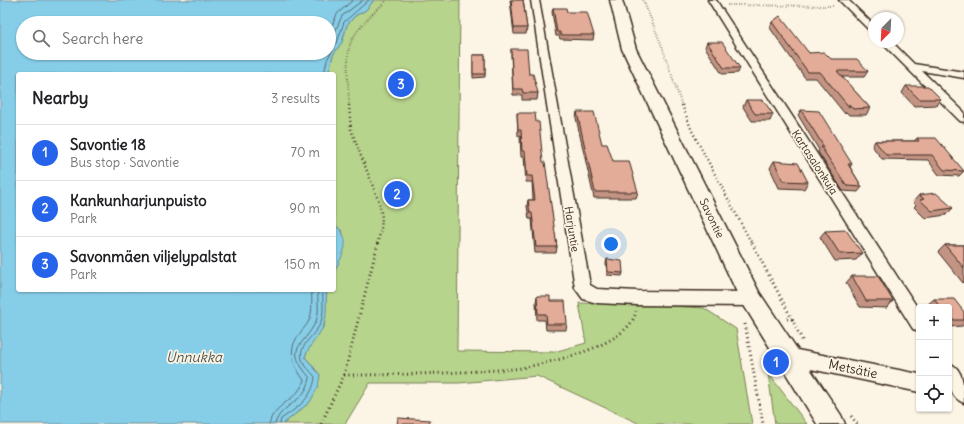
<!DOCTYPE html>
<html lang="en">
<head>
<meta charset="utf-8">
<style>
  :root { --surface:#fff; --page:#f6f6f6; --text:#202124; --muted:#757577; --line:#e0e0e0; --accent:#2563eb }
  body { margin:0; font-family:Delius,sans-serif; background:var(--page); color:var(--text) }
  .controls { position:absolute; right:12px; bottom:12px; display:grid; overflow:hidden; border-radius:4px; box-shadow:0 1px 3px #0004 }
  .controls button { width:36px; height:36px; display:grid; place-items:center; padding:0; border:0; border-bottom:1px solid var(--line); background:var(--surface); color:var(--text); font:20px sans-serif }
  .compass { position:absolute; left:868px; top:12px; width:36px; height:36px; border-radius:50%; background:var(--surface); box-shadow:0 1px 3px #0004; rotate:204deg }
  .you { position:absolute; left:611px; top:244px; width:14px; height:14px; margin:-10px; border:3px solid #fff; border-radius:50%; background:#1a73e8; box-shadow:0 0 0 6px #1a73e833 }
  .badge { display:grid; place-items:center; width:26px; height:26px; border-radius:50%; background:var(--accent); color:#fff; font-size:13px; font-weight:700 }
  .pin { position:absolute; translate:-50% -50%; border:2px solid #fff; box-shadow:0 1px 4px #0006 }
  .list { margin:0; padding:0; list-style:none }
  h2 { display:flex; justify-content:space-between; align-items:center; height:52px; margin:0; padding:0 16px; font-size:17px }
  h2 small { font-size:13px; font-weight:400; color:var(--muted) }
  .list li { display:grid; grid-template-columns:26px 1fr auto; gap:12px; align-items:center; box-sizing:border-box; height:56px; padding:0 16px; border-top:1px solid var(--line) }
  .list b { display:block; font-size:15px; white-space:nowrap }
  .list p { margin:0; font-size:13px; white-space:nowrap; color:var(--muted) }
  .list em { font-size:13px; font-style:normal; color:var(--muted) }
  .icon { flex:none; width:22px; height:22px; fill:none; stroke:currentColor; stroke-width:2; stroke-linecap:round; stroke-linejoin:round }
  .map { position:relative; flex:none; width:964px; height:424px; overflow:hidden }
  .search { position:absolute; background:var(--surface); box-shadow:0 1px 3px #0004; left:16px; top:16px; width:320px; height:44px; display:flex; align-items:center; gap:10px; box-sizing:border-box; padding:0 14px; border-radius:22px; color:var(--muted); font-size:15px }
  .panel { position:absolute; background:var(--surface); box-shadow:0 1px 3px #0004; left:16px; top:72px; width:320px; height:220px; border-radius:4px }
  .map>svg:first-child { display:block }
</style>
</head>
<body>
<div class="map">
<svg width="964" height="424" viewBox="0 0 964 424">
  <rect width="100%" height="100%" fill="#fcf5e5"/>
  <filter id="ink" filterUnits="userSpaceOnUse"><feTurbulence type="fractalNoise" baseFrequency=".025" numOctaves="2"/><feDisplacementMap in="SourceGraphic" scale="8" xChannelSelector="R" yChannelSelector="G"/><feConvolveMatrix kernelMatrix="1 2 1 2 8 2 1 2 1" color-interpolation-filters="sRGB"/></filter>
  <g filter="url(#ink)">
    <g fill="#b7d48d" stroke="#797f56">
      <polygon points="374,0 460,0 457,351 554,352 586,343 579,303 653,305 704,308 736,329 752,424 640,424 537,376 459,383 370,383 345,424 283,424 310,402 320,375 305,357 308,349 324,326 327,290 334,290 334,272 336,268 343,232 334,224 334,74 328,74 333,55 342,42 347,25 355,16 366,10"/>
      <polygon points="768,373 807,424 775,424"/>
    </g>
    <g fill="#86cde8" stroke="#688c97" fill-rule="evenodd">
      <path d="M0,0H374L366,10L355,16L347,25L342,42L333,55L328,74H18V290H327C325,302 328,312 324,324C320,336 309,345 305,357L320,375L318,387L310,402L283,424H0ZM23,23H329V53H23Z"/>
      <path d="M334,224C353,239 344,253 334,272Z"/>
    </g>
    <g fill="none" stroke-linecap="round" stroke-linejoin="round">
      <g stroke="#596b6f" stroke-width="1">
        <polyline points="329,33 337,14 353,0"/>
        <polyline points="329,45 342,16 363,0"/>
        <polyline points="324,74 327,60 338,40 344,22 369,0"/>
        <path d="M269,424C273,403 299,401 304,380C292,364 287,350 300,333C304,328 308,324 310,318C313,309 311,299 312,290"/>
        <path d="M275,424C281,403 305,404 310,378C283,346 303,349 316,321C320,312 317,300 318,290"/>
        <path d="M280,424L281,419C297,408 313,398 315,377C311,371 304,366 302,359C298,346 315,335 320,324C325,314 322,301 323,290"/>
      </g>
      <defs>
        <g id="street">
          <polygon points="531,0 539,0 590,285 597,289 637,291 751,292 757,294 759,299 757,304 751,306 637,305 597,303 583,299 575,288"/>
          <polygon points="708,0 716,0 919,310 919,331 913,329"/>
          <polygon points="839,0 848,0 874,25 874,33 871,32"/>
          <polygon points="881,42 892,42 914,64 964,72 964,78 922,71 964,112 964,122 960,121"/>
          <polygon points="787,348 919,374 919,392 787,364 781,362 778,356 781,350"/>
          <path d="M949,363C964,369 964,387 964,403C947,396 949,378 949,363Z"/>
        </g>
        <polygon id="secondary" points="610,0 622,0 636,49 759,292 841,415 845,424 817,424 740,299 622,49"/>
      </defs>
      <use href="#street" stroke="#3b2a1e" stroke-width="3"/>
      <use href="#secondary" stroke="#3b2a1e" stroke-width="3"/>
      <g stroke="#3b2a1e" stroke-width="2" stroke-dasharray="0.5 2" stroke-linecap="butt">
        <polyline points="643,0 662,46 682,106"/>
        <polyline points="727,5 834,6"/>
        <path d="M349,106C349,91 345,55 351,42C359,25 374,13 387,0"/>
      </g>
      <g stroke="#3b2a1e" stroke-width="2.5" stroke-dasharray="1 3" stroke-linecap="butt">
        <polyline points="349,105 351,130 379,202 382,217 381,230 377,244"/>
        <polyline points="682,105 692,131 752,244"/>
      </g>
      <g stroke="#3b2a1e" stroke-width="3" stroke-dasharray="1 3.5" stroke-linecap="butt">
        <polyline points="752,243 792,319 787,319"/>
        <polyline points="792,319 803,342"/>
        <polyline points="745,324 763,424"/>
        <path d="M344,375C389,375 434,374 478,371C492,370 507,370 521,368C551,362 630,346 636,311"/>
        <polyline points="851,416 857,424"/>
        <polyline points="321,424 344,375 378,243"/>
      </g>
      <use href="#street" fill="#fcf5e5" fill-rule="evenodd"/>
      <use href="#secondary" fill="#fcf5e5" fill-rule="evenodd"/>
    </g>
    <g fill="#c39484" stroke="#3b2a1e">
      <polygon points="510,0 523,0 527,28 526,34 514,34"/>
      <polygon points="553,8 567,12 594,35 593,40 560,39 559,36 556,36 552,12"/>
      <polygon points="772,22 809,53 831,59 868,71 864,77 842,77 870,108 866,115 849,115 846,112 845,114 816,78 805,78 770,28"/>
      <polygon points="707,42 740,68 738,73 722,74 705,47"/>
      <polygon points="511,49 529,74 538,93 537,100 522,100 522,95 513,95 511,55"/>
      <polygon points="473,55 485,55 485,77 473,78"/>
      <polygon points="906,86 941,99 936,105 914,106 902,93"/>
      <polygon points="746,100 773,114 770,121 752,121 743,107"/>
      <polygon points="801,110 852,164 850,167 862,187 858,192 843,191 818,152 819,150 798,115"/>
      <polygon points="577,112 602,144 613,161 638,192 636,198 594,198 576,118"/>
      <polygon points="517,113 536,122 557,247 556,253 535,253 532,219 529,219 527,206 528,200 533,200 532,182 526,182 524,157 521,157 520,136 518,136"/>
      <polygon points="917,138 964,171 959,176 939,175 928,160 882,159 872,146 875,141 914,141"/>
      <polygon points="774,161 808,182 804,189 779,188 770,168"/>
      <polygon points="919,195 953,208 946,215 925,218 914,207 916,205 913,202"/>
      <polygon points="825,231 862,253 856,260 835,261 820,237"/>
      <polygon points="945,245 964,245 964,282 963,283 938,252"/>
      <polygon points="607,259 623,273 622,276 607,275 606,263"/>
      <polygon points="852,276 893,301 887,308 860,307 846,283"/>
      <polygon points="537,296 550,301 567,324 566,330 546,330 545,320 537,320 536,302"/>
      <polygon points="934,299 964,312 964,325 962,326 949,327 949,307 928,307 927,305"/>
    </g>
    <g fill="#e3ac99" stroke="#3b2a1e">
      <polygon points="511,0 523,0 527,28 514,28"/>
      <polygon points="553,8 566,8 567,12 587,12 594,35 560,35 560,32 557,32"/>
      <polygon points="780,16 809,53 824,52 831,59 857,59 868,71 837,71 870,108 853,109 849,104 849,107 820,72 808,72 772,22"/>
      <polygon points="707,42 722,42 740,68 724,68"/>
      <polygon points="511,49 527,49 529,74 533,74 538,93 523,93 522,89 513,89"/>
      <rect x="473" y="55" width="12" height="19"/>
      <polygon points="906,86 928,86 941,99 919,99"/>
      <polygon points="746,100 763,100 773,114 755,114"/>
      <polygon points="801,110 819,111 852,164 848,164 862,187 847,186 821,147 824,147"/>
      <polygon points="577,112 594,112 602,144 607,144 613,161 629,161 638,192 595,192"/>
      <polygon points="517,113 535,113 536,122 539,122 543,162 545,162 557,247 536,247 532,213 530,213 528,200 535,200 532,176 527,176 525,151 522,151 521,130 518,130"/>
      <polygon points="917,138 936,138 964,171 944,170 932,155 886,155 875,141 919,141"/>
      <polygon points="774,161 798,163 808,182 783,181"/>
      <polygon points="936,193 953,208 932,211 920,200 924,199 919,195"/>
      <polygon points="846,230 862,253 840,254 825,231"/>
      <polygon points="945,245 964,245 964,268"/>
      <polygon points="607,259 622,261 623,273 608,272"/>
      <polygon points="852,276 878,276 893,301 866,301"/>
      <polygon points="537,296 550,296 550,301 565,301 567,324 547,324 546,314 538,314"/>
      <polygon points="934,299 954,299 964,312 964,320 949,320 949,307 940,307"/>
      <polygon points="398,418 430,420 429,424 397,424"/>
    </g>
  </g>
  <g text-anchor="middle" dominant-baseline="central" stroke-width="3.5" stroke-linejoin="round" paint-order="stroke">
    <g font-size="11" fill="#3b2a1e" stroke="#fcf5e5">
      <text transform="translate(815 162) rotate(57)">Kartasalonkuja</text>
      <text transform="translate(712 218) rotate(64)">Savontie</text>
      <text transform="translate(572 229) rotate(81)">Harjuntie</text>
    </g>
    <g font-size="13" fill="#3b2a1e" stroke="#fcf5e5">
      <text transform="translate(853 369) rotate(12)">Metsätie</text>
    </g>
    <g font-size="14" font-style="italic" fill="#4e5350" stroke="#fcf5e5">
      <text x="194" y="357">Unnukka</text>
    </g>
  </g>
</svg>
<div class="controls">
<button>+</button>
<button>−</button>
<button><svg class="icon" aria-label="locate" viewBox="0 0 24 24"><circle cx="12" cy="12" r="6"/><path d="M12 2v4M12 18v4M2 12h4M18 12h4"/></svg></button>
</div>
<svg class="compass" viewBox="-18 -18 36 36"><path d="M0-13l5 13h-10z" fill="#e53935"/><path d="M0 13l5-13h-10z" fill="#757577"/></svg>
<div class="you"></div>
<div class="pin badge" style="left:776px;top:362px">1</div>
<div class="pin badge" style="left:397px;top:194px">2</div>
<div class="pin badge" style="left:401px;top:84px">3</div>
<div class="search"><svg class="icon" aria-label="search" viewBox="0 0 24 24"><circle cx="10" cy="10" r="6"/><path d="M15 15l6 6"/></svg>Search here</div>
<section class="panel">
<h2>Nearby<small>3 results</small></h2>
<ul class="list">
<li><span class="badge">1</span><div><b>Savontie 18</b><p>Bus stop · Savontie</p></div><em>70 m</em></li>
<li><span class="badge">2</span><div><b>Kankunharjunpuisto</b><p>Park</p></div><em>90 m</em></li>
<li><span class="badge">3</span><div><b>Savonmäen viljelypalstat</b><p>Park</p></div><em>150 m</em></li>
</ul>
</section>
</div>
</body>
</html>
